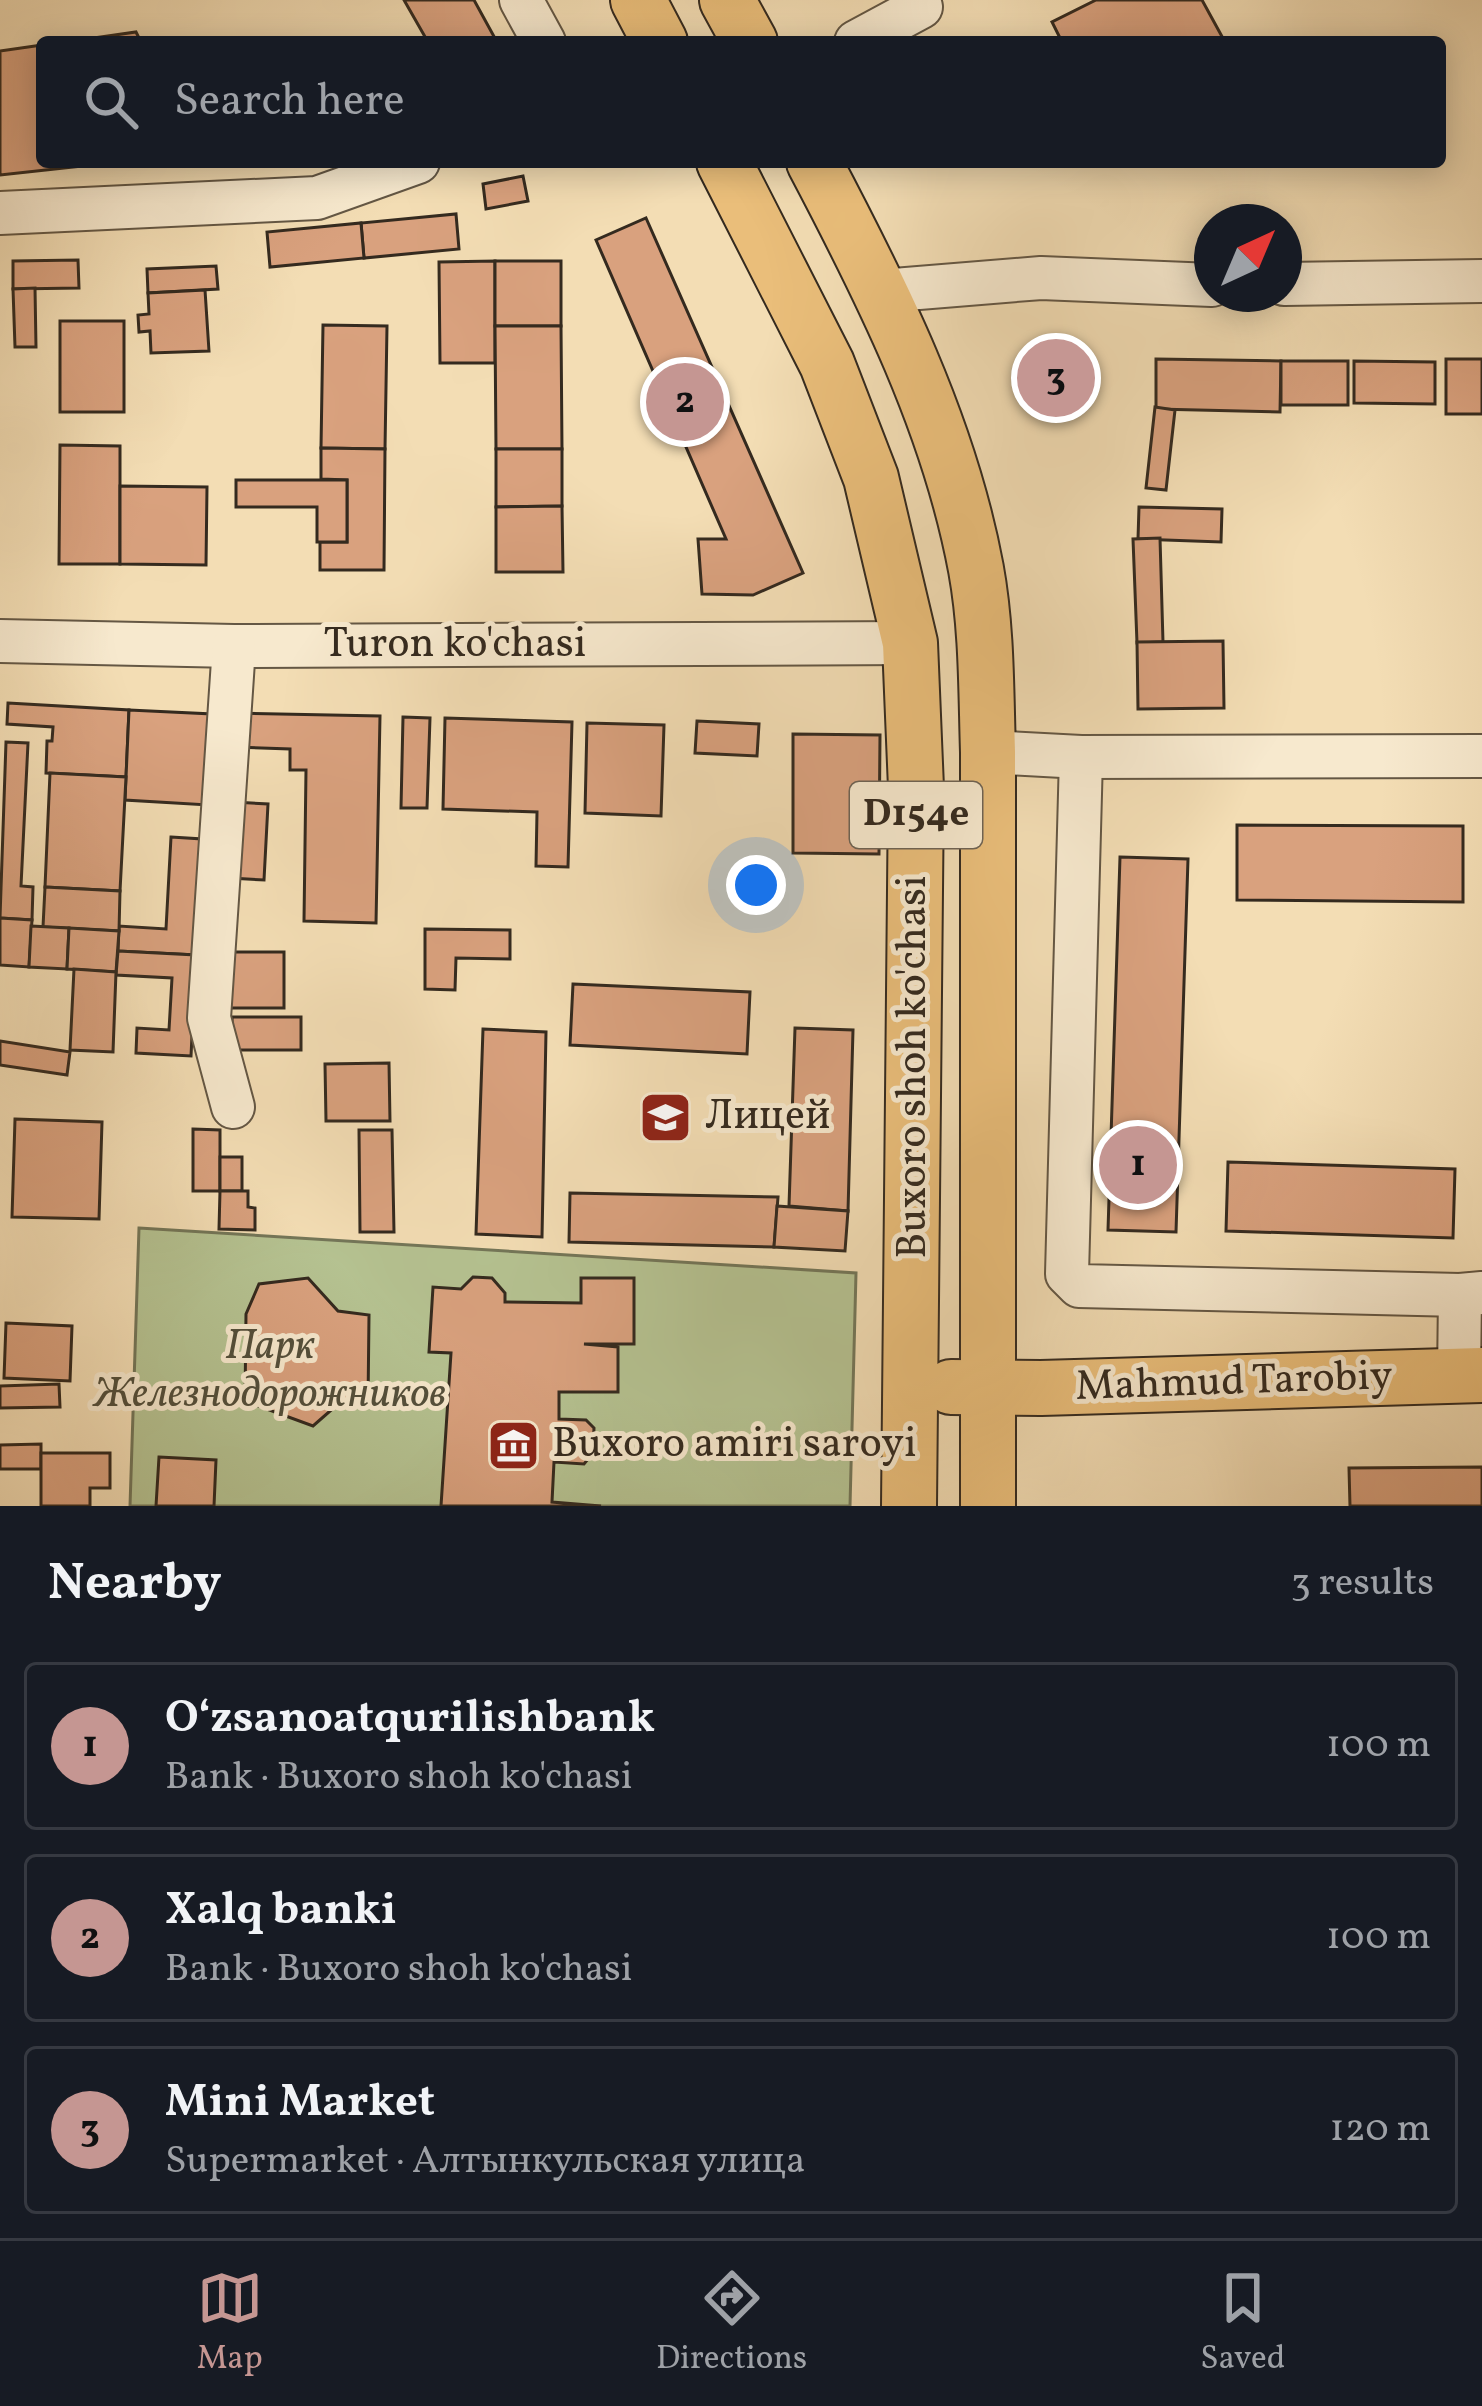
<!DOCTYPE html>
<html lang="en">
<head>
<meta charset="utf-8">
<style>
  :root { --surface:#171b24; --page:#20242c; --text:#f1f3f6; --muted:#9ea1a6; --line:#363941; --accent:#c59692 }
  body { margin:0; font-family:Vollkorn,serif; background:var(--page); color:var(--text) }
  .compass { position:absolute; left:1194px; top:204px; width:108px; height:108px; border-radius:50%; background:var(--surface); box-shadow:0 6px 30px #0003; rotate:44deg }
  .you { position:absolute; left:756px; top:885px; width:42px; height:42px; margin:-30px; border:9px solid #fff; border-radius:50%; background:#1a73e8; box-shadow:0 0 0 18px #1a73e833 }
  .badge { display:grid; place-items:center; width:78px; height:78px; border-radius:50%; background:var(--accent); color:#111; font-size:39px; font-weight:700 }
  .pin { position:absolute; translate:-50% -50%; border:6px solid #fff; box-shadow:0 3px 12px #0006 }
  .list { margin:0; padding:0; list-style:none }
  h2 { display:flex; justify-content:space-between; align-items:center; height:156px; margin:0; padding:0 48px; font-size:51px }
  h2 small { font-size:39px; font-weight:400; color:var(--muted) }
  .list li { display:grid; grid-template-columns:78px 1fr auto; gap:36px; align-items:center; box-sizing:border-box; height:168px; margin:0 24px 24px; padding:0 24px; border:3px solid var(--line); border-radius:12px }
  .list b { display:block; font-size:45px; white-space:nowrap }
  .list p { margin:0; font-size:39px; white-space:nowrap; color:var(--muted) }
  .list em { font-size:39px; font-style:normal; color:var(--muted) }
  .icon { flex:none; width:66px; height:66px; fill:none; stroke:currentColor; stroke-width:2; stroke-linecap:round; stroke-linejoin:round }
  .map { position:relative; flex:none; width:1482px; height:1506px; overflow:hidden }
  .search { position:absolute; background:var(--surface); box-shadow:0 6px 30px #0003; left:36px; right:36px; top:36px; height:132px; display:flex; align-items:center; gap:30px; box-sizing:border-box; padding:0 42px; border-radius:12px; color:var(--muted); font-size:45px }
  .sheet { height:732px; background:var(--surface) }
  nav { display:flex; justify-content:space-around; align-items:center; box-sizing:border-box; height:168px; border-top:3px solid var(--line); background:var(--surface); font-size:33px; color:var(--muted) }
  nav a { display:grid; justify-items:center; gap:6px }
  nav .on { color:var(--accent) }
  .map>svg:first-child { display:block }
</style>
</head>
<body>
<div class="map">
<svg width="1482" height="1506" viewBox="0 0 1482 1506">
  <rect width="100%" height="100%" fill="#f3ddb4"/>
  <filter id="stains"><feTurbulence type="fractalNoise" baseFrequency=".00167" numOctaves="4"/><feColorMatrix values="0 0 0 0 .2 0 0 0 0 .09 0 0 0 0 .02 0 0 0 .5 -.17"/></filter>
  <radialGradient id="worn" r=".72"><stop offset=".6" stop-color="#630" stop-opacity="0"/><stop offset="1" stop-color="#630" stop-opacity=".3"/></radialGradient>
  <polygon fill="#b5c291" stroke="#747658" stroke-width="3" points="139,1228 856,1273 850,1506 130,1506"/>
  <g fill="#d9a17e" stroke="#342a1f" stroke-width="3">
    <polygon points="404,0 474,0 497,42 428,42"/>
    <polygon points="1096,0 1202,0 1225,42 1062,42 1052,22"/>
    <polygon points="136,32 141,42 66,42"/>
    <polygon points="42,45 42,162 119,162 0,175 0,51"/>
    <polygon points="523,176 528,201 486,209 483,184"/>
    <polygon points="456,214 459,249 364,258 361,223"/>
    <polygon points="646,218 803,573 753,595 702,594 698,539 726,539 596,240"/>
    <polygon points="361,223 364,258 270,267 267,232"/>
    <polygon points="78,260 79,288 13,289 13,261"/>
    <polygon points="495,261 495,363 440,363 439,262"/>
    <rect x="495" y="261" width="66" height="65"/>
    <polygon points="216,266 218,289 148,293 147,269"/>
    <polygon points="35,288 36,347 15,347 13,289"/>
    <polygon points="205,290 209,351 151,353 150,331 139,332 138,315 149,314 148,293"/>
    <rect x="60" y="321" width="64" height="91"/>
    <polygon points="323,325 387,326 385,449 321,448"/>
    <polygon points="495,326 561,326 562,449 496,449"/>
    <polygon points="1076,346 1085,401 1036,409 1027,354"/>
    <polygon points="1156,359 1281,361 1280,412 1156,409"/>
    <rect x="1446" y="359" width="36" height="55"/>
    <rect x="1281" y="361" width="67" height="44"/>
    <polygon points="1354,361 1435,362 1435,404 1354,403"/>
    <polygon points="1155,407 1175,410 1166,490 1146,488"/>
    <polygon points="60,445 120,446 120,564 59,564"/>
    <polygon points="321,448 385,449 384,570 320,570 320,542 347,542 347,480 321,479"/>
    <polygon points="496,449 562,449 562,506 496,507"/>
    <polygon points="236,480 347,480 347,542 317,542 317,507 236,507"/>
    <polygon points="120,486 207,487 206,565 120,564"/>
    <polygon points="562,506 563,572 496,572 496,507"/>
    <polygon points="1139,507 1222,509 1221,542 1138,539"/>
    <polygon points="1160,538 1163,642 1137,643 1133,539"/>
    <polygon points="1223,641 1224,708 1138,709 1137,642"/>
    <polygon points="8,703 129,710 126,777 46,773 47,741 52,741 53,727 7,724"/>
    <polygon points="129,710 212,714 208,805 125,800"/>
    <polygon points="235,713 380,716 376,923 304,921 306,770 290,770 290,749 235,747"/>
    <polygon points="403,717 430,718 427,808 401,808"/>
    <polygon points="445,718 572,722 568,867 536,866 537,812 443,809"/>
    <polygon points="697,721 759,724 757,756 695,753"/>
    <polygon points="587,723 664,725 661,816 585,813"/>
    <polygon points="793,734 880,735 879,854 793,853"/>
    <polygon points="6,742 28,743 21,886 33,887 32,920 0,918"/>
    <polygon points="50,773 126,777 120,891 45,887"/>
    <polygon points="233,802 268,804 264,880 230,878"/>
    <polygon points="1237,825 1463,826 1463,902 1237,900"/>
    <polygon points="171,837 202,839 196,955 118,951 119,926 166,929"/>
    <polygon points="1120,857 1188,859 1176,1232 1108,1230"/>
    <polygon points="45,887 120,891 119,931 43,927"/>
    <polygon points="0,918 32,920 29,967 0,965"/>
    <polygon points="31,926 69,928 67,969 29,967"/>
    <polygon points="69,928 119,931 116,972 67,969"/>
    <polygon points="425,929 510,930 510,959 456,958 455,990 425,989"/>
    <polygon points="118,951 196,955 191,1056 136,1053 137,1028 169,1030 172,978 116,975"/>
    <polygon points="214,952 284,952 284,1008 215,1008"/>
    <polygon points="74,969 116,972 113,1052 70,1050"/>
    <polygon points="573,984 750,992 747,1054 570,1045"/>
    <rect x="232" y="1017" width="69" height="33"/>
    <polygon points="795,1028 853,1030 848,1211 789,1206"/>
    <polygon points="483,1029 546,1032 542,1237 476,1234"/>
    <polygon points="0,1041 70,1052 67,1075 0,1065"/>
    <polygon points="389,1063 390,1121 326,1121 325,1064"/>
    <polygon points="15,1119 102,1122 99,1219 12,1217"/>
    <polygon points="193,1129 220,1130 220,1191 193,1191"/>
    <polygon points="359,1130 392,1130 394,1232 360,1232"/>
    <rect x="220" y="1157" width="22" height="34"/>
    <polygon points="1228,1162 1455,1169 1453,1238 1226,1231"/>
    <polygon points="220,1191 248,1191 248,1207 255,1208 255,1230 219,1229"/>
    <polygon points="570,1193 778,1197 774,1247 569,1242"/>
    <polygon points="777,1206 848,1211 845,1251 774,1247"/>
    <polygon points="473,1277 492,1278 505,1293 505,1302 581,1303 581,1278 634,1278 634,1344 584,1344 618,1347 618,1392 559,1392 559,1419 586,1420 594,1428 593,1453 584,1464 554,1462 552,1502 601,1506 441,1506 451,1353 429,1352 433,1287 461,1289"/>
    <polygon points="308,1278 338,1311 369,1315 368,1403 338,1404 313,1426 245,1401 246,1314 259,1284"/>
    <polygon points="6,1323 72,1326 70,1381 4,1378"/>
    <polygon points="59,1384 60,1407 0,1408 0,1386"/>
    <polygon points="41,1444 41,1469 0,1469 0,1445"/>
    <polygon points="41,1453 110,1453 110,1488 90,1488 90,1506 41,1506"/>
    <polygon points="159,1457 216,1460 214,1506 156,1506"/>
    <polygon points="1482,1467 1482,1506 1350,1506 1349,1468"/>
  </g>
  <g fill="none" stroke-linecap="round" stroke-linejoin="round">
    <defs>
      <g id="minor">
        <polyline points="521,0 544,42"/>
        <polyline points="856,42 921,7 917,0"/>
        <polyline points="0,213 317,198 418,162"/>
        <polyline points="1284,284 1482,281"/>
        <polyline points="882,291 1041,278 1212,285"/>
        <polyline points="0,641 234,646 910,643"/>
        <polyline points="988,752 1081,757 1482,756"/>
        <polyline points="1081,757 1067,1274 1079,1286 1460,1295 1482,1293"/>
        <polyline points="233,1107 209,1018 234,646"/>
        <polyline points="1459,1376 1460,1295"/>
      </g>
      <g id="major">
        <polyline points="638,0 660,42"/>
        <polyline points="727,0 750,42"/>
        <polyline points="724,162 827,364 871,478 910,643 916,788 909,1506"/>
        <path d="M814,162C882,291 949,424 976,569C987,629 986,691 988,752V1506"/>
        <polyline points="951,1387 1041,1388 1482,1375"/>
      </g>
    </defs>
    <use href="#minor" stroke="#645744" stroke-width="46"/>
    <use href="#major" stroke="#342a1f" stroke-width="58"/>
    <use href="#minor" stroke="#f7e9ce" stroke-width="42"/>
    <use href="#major" stroke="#eabe7a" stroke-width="54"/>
  </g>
  <defs>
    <symbol id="school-square" viewBox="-11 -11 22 22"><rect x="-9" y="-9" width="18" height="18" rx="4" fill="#8f2418" stroke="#f7e9ce"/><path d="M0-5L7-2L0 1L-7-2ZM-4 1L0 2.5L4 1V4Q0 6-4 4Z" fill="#fff"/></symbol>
    <symbol id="museum-square" viewBox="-11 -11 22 22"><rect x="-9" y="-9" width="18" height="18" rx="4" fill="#8f2418" stroke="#f7e9ce"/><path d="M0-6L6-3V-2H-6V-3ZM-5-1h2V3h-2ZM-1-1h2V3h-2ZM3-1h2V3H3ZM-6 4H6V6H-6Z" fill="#fff"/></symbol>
  </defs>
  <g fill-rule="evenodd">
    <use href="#school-square" x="636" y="1088" width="59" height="59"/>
    <use href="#museum-square" x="484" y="1416" width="59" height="59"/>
  </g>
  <g text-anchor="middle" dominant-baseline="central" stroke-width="10" stroke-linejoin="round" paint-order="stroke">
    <rect fill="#f7e9ce" stroke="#6e6354" stroke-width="3" x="850" y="782" width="132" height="66" rx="9"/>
    <g font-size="39" font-weight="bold" fill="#342a1f">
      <text x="916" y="815">D154e</text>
    </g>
    <g font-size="42" fill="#342a1f" stroke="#f7e9ce">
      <text x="455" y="645">Turon ko'chasi</text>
      <text transform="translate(914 1067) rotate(-90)">Buxoro shoh ko'chasi</text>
      <text transform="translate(1234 1383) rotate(-2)">Mahmud Tarobiy</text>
    </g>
    <g font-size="42" fill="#342a1f" stroke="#f7e9ce" text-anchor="start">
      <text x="705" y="1117">Лицей</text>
      <text x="552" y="1445">Buxoro amiri saroyi</text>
    </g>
    <g font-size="42" font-style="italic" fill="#54503c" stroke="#f7e9ce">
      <text x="270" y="1347">Парк<tspan x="270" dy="48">Железнодорожников</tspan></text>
    </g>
  </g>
  <rect width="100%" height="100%" filter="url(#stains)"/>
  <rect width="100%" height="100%" fill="url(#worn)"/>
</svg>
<svg class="compass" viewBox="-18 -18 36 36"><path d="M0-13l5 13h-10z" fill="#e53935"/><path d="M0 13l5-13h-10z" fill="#9ea1a6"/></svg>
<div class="you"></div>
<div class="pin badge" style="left:1138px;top:1165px">1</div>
<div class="pin badge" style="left:685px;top:402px">2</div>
<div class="pin badge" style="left:1056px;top:378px">3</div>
<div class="search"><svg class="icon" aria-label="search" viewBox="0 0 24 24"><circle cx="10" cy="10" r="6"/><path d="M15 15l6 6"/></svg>Search here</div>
</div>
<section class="sheet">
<h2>Nearby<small>3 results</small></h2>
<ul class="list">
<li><span class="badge">1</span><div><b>Oʻzsanoatqurilishbank</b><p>Bank · Buxoro shoh ko'chasi</p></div><em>100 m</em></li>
<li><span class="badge">2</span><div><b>Xalq banki</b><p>Bank · Buxoro shoh ko'chasi</p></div><em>100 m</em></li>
<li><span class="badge">3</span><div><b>Mini Market</b><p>Supermarket · Алтынкульская улица</p></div><em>120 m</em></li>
</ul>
</section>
<nav>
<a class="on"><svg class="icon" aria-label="map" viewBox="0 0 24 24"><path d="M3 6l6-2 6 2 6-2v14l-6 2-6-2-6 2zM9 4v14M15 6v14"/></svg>Map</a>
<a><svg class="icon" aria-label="directions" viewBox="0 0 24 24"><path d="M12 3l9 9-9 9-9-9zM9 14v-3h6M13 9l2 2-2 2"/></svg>Directions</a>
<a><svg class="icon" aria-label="saved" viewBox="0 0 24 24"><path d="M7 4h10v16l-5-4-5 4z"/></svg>Saved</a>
</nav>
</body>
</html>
